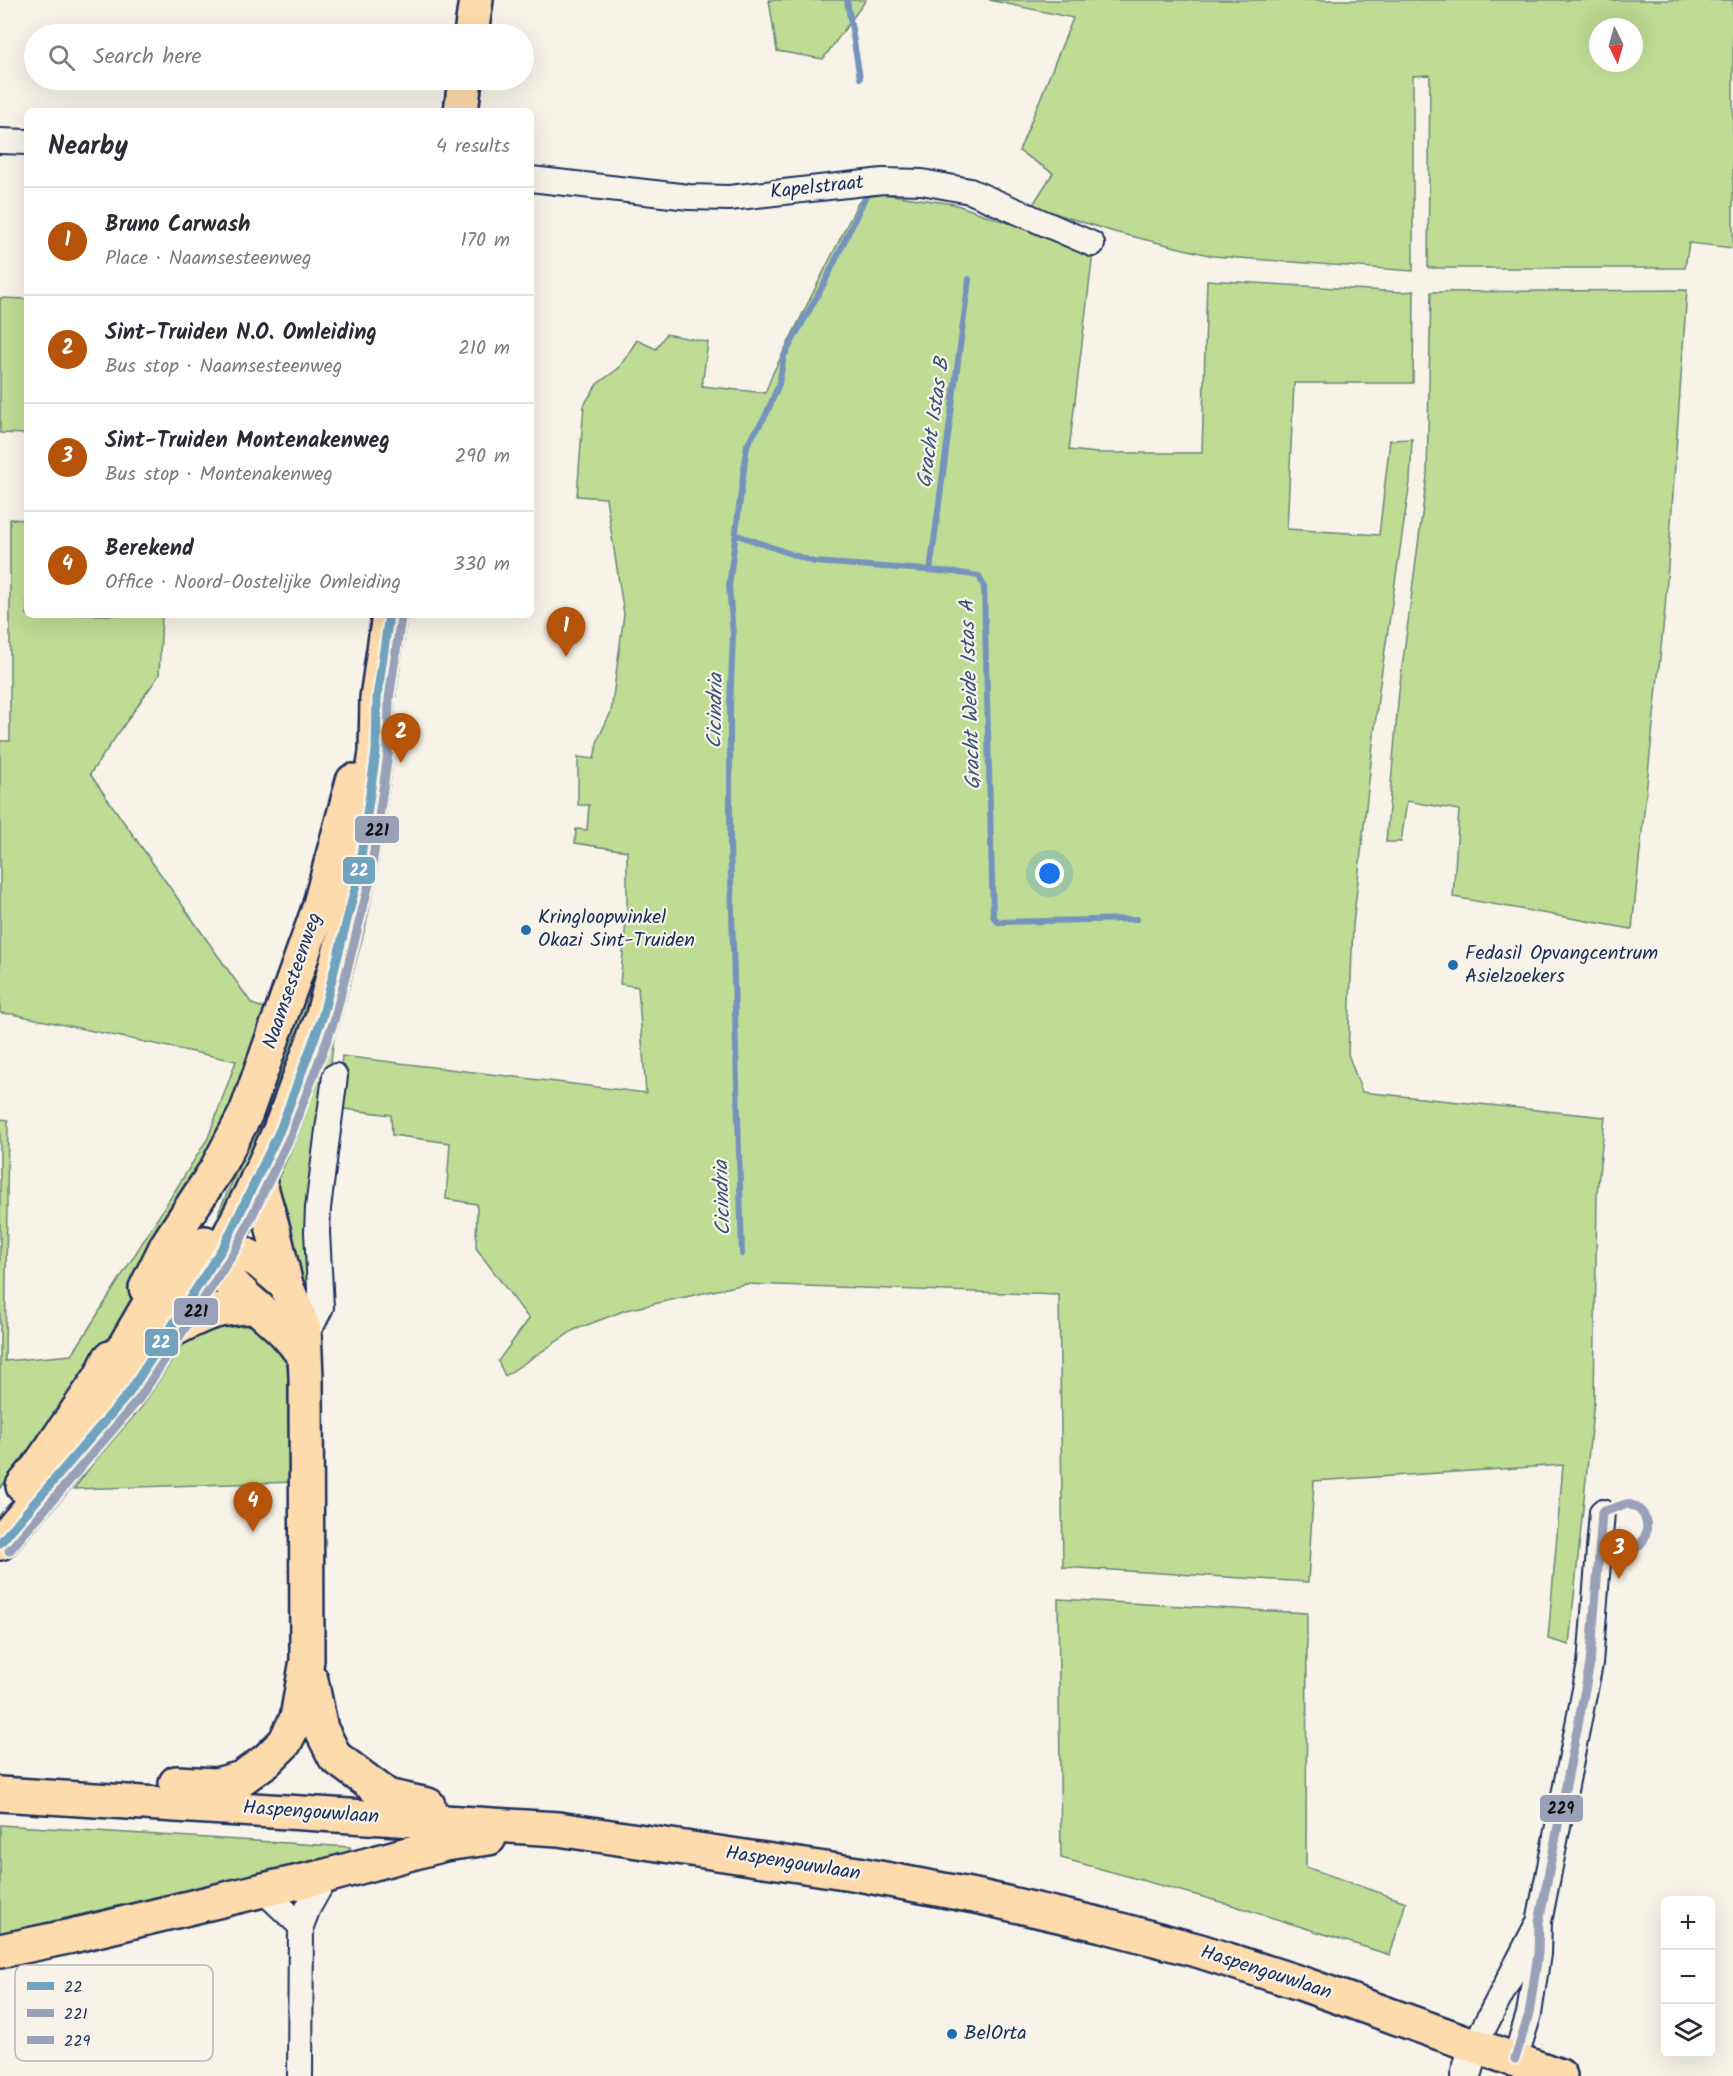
<!DOCTYPE html>
<html lang="en">
<head>
<meta charset="utf-8">
<style>
  :root { --surface:#fff; --page:#f2f2f3; --text:#2b2b33; --muted:#7c7c81; --line:#e1e1e2; --accent:#b45309 }
  body { margin:0; font-family:Kalam,sans-serif; background:var(--page); color:var(--text) }
  .controls { position:absolute; right:18px; bottom:18px; display:grid; overflow:hidden; border-radius:9px; box-shadow:0 6px 24px #0002 }
  .controls button { width:54px; height:54px; display:grid; place-items:center; padding:0; border:0; border-bottom:2px solid var(--line); background:var(--surface); color:var(--text); font:30px sans-serif }
  .compass { position:absolute; left:1589px; top:18px; width:54px; height:54px; border-radius:50%; background:var(--surface); box-shadow:0 6px 24px #0002; rotate:175deg }
  .you { position:absolute; left:1050px; top:874px; width:21px; height:21px; margin:-15px; border:4px solid #fff; border-radius:50%; background:#1a73e8; box-shadow:0 0 0 9px #1a73e833 }
  .badge { display:grid; place-items:center; width:39px; height:39px; border-radius:50%; background:var(--accent); color:#fff; font-size:20px; font-weight:700 }
  .pin { position:absolute; translate:-50% -50px; filter:drop-shadow(0 2px 3px #0008) }
  .pin::after { content:''; position:absolute; top:32px; width:21px; height:18px; background:inherit; clip-path:polygon(0 0,100% 0,50% 100%) }
  .list { margin:0; padding:0; list-style:none }
  h2 { display:flex; justify-content:space-between; align-items:center; height:78px; margin:0; padding:0 24px; font-size:26px }
  h2 small { font-size:20px; font-weight:400; color:var(--muted) }
  .list li { display:grid; grid-template-columns:39px 1fr auto; gap:18px; align-items:center; box-sizing:border-box; height:108px; padding:0 24px; border-top:2px solid var(--line) }
  .list b { display:block; font-size:22px; white-space:nowrap }
  .list p { margin:0; font-size:20px; white-space:nowrap; color:var(--muted) }
  .list em { font-size:20px; font-style:normal; color:var(--muted) }
  .icon { flex:none; width:33px; height:33px; fill:none; stroke:currentColor; stroke-width:2; stroke-linecap:round; stroke-linejoin:round }
  .map { position:relative; flex:none; width:1733px; height:2076px; overflow:hidden }
  .search { position:absolute; background:var(--surface); box-shadow:0 6px 24px #0002; left:24px; top:24px; width:510px; height:66px; display:flex; align-items:center; gap:15px; box-sizing:border-box; padding:0 21px; border-radius:33px; color:var(--muted); font-size:22px }
  .panel { position:absolute; background:var(--surface); box-shadow:0 6px 24px #0002; left:24px; top:108px; width:510px; height:510px; border-radius:9px }
  .map>svg:first-child { display:block }
</style>
</head>
<body>
<div class="map">
<svg width="1733" height="2076" viewBox="0 0 1733 2076">
  <rect width="100%" height="100%" fill="#f7f3e8"/>
  <filter id="ink" filterUnits="userSpaceOnUse"><feTurbulence type="fractalNoise" baseFrequency=".0167" numOctaves="2"/><feDisplacementMap in="SourceGraphic" scale="12" xChannelSelector="R" yChannelSelector="G"/><feConvolveMatrix kernelMatrix="1 2 1 2 8 2 1 2 1" color-interpolation-filters="sRGB"/></filter>
  <g filter="url(#ink)">
    <g fill="#bedc94" stroke="#6c8679" stroke-width="1.5" fill-rule="evenodd">
      <polygon points="769,0 866,0 823,59 777,51"/>
      <path d="M989,0H1733V248L1689,243L1685,268H1428L1430,75L1413,76V271L1213,256L1114,232L1032,206L1053,173L1019,151L1073,18ZM1598,27H1634V63H1598Z"/>
      <polygon points="884,194 954,204 1093,253 1069,450 1098,453 1202,453 1207,280 1402,292 1414,291 1413,383 1294,383 1287,529 1379,535 1390,440 1412,439 1410,482 1379,690 1353,925 1348,1054 1362,1092 1605,1117 1597,1193 1594,1401 1569,1645 1548,1639 1563,1465 1314,1481 1308,1582 1063,1567 1059,1295 745,1284 626,1310 574,1330 505,1376 498,1361 529,1319 476,1248 477,1204 446,1199 450,1143 392,1135 391,1115 337,1108 342,1056 646,1093 638,987 620,984 627,912 627,851 575,843 576,829 587,830 589,805 578,805 578,757 594,759 598,739 611,712 624,614 606,498 577,496 584,405 597,384 619,368 637,340 656,349 666,334 708,342 702,386 765,393 773,373 858,203 867,197"/>
      <polygon points="1687,290 1665,609 1632,929 1453,897 1459,810 1407,801 1401,842 1386,842 1399,691 1427,476 1431,292"/>
      <polygon points="0,298 27,299 27,434 0,433"/>
      <polygon points="10,519 27,520 27,615 162,615 159,675 90,774 252,1004 272,1011 215,1153 155,1254 110,1339 44,1433 0,1488 0,1119 8,1120 5,1361 72,1355 208,1138 236,1061 12,1014 0,1013 0,741 10,741"/>
      <polygon points="321,925 339,930 318,1013 218,1226 219,1211 273,1091 271,1066"/>
      <polygon points="324,1037 334,1038 312,1213 315,1305 306,1310 272,1181"/>
      <polygon points="250,1317 289,1348 294,1482 74,1489 191,1329"/>
      <polygon points="1058,1599 1307,1613 1306,1867 1406,1902 1390,1955 1232,1905 1061,1858"/>
      <polygon points="0,1825 350,1847 354,1856 209,1885 0,1933"/>
    </g>
    <g fill="none" stroke-linecap="round" stroke-linejoin="round">
      <g stroke="#7593bc" stroke-width="6">
        <polyline points="847,0 860,78"/>
        <polyline points="737,535 814,562 954,572 979,576 984,587 993,916 998,922 1137,919"/>
        <polyline points="930,571 969,279"/>
        <polyline points="742,1254 730,843 730,707 733,635 729,586 747,445 766,415 779,384 784,356 825,282 865,198"/>
      </g>
      <defs>
        <g id="minor">
          <polyline points="0,141 27,142"/>
          <polyline points="531,179 689,197 729,198 883,181 922,182 970,191 1092,244"/>
          <polyline points="292,1335 313,1323 321,1307 317,1232 318,1208 335,1076"/>
          <polyline points="263,1890 301,1926"/>
          <polyline points="1475,2045 1536,1927"/>
          <polyline points="1515,2059 1529,2014 1538,1954 1539,1922 1590,1664 1602,1512"/>
          <polyline points="300,2076 301,1926 308,1908 326,1876"/>
        </g>
        <polyline id="tertiary" points="1466,2076 1475,2045"/>
        <g id="primary">
          <polyline points="471,34 476,0"/>
          <polyline points="461,111 465,80"/>
          <polyline points="258,1177 273,1229 286,1285"/>
          <path d="M205,1243L203,1249C218,1270 238,1291 258,1308C277,1325 288,1333 303,1355"/>
          <polyline points="146,1288 167,1245 216,1170 246,1113 319,908 353,781"/>
          <path d="M169,1332C204,1313 216,1307 257,1307"/>
          <polyline points="100,1378 113,1366 158,1289 173,1271 203,1249 225,1244 258,1261 286,1285 304,1329 306,1378 307,1660 297,1718 285,1742 267,1760 242,1778 216,1785 176,1783"/>
          <polyline points="23,1486 37,1469 100,1378 110,1358"/>
          <polyline points="0,1543 129,1393 225,1244 251,1193 280,1130 322,1018 347,924 358,877 376,752 377,698 389,615"/>
          <polyline points="311,1680 321,1729 335,1757 387,1796 428,1805"/>
          <polyline points="0,1794 558,1829 858,1874 980,1897 1102,1925 1200,1951 1303,1984 1560,2076"/>
          <polyline points="0,1951 72,1936 263,1890 326,1876 445,1844 489,1838"/>
        </g>
      </defs>
      <use href="#minor" stroke="#1b2f5e" stroke-width="28"/>
      <use href="#tertiary" stroke="#1b2f5e" stroke-width="34"/>
      <use href="#primary" stroke="#1b2f5e" stroke-width="38"/>
      <use href="#minor" stroke="#f7f3e8" stroke-width="24"/>
      <use href="#tertiary" stroke="#f7f3e8" stroke-width="30"/>
      <use href="#primary" stroke="#fedbac" stroke-width="33"/>
      <defs>
        <polyline id="bus-1" points="0,1543 129,1393 225,1244 280,1130 322,1018 358,877 376,752 377,698 389,615"/>
        <polyline id="bus-2" points="9,1551 139,1399 236,1249 291,1135 334,1021 370,880 388,754 389,699 401,617"/>
        <g id="bus-3">
          <path d="M1626,1504C1649,1506 1654,1536 1635,1549C1625,1556 1610,1555 1599,1556L1602,1512Z"/>
          <polyline points="1515,2059 1529,2014 1538,1954 1539,1922 1590,1664 1599,1556"/>
        </g>
      </defs>
      <use href="#bus-1" stroke="#f7f3e8" stroke-width="14"/>
      <use href="#bus-2" stroke="#f7f3e8" stroke-width="14"/>
      <use href="#bus-3" stroke="#f7f3e8" stroke-width="14"/>
      <use href="#bus-1" stroke="#70a3bd" stroke-width="9"/>
      <use href="#bus-2" stroke="#98a1b7" stroke-width="9"/>
      <use href="#bus-3" stroke="#98a1b7" stroke-width="9"/>
    </g>
  </g>
  <g fill="#1f6fb2" stroke="#f7f3e8" stroke-width="2">
    <circle cx="526" cy="930" r="6"/>
    <circle cx="1453" cy="965" r="6"/>
    <circle cx="952" cy="2034" r="6"/>
  </g>
  <g text-anchor="middle" dominant-baseline="central" stroke-width="4.5" stroke-linejoin="round" paint-order="stroke">
    <g font-size="20" fill="#1b2f5e" stroke="#f7f3e8">
      <text transform="translate(817 188) rotate(-6)">Kapelstraat</text>
      <text transform="translate(293 981) rotate(-71)">Naamsesteenweg</text>
      <text transform="translate(311 1813) rotate(4)">Haspengouwlaan</text>
      <text transform="translate(793 1864) rotate(9)">Haspengouwlaan</text>
      <text transform="translate(1266 1973) rotate(18)">Haspengouwlaan</text>
    </g>
    <g font-size="20" fill="#1b2f5e" stroke="#f7f3e8" text-anchor="start">
      <text x="538" y="918">Kringloopwinkel<tspan x="538" dy="23">Okazi Sint-Truiden</tspan></text>
      <text x="1465" y="954">Fedasil Opvangcentrum<tspan x="1465" dy="23">Asielzoekers</tspan></text>
      <text x="964" y="2034">BelOrta</text>
    </g>
    <g font-size="21" font-style="italic" fill="#39507d" stroke="#f7f3e8">
      <text transform="translate(934 423) rotate(-82)">Gracht Istas B</text>
      <text transform="translate(971 695) rotate(-92)">Gracht Weide Istas A</text>
      <text transform="translate(716 711) rotate(-89)">Cicindria</text>
      <text transform="translate(723 1198) rotate(-92)">Cicindria</text>
    </g>
  </g>
  <rect x="15" y="1965" width="198" height="96" rx="9" fill="#f7f3e8" stroke="#b5b8bf" stroke-width="1.5"/>
  <rect x="27" y="1982" width="27" height="8" fill="#70a3bd"/>
  <rect x="27" y="2009" width="27" height="8" fill="#98a1b7"/>
  <rect x="27" y="2036" width="27" height="8" fill="#98a1b7"/>
  <g font-size="16" fill="#1b2f5e">
    <text x="64" y="1992">22</text>
    <text x="64" y="2019">221</text>
    <text x="64" y="2046">229</text>
  </g>
  <g stroke="#f7f3e8" stroke-width="2">
    <rect x="354" y="815" width="46" height="29" rx="6" fill="#98a1b7"/>
    <rect x="342" y="856" width="34" height="29" rx="6" fill="#70a3bd"/>
    <rect x="173" y="1297" width="46" height="29" rx="6" fill="#98a1b7"/>
    <rect x="144" y="1328" width="35" height="29" rx="6" fill="#70a3bd"/>
    <rect x="1539" y="1794" width="45" height="29" rx="6" fill="#98a1b7"/>
  </g>
  <g font-size="16" text-anchor="middle" font-weight="bold" fill="#fff">
    <text x="359" y="876">22</text>
    <text x="161" y="1348">22</text>
  </g>
  <g font-size="16" text-anchor="middle" font-weight="bold" fill="#111">
    <text x="377" y="836">221</text>
    <text x="196" y="1317">221</text>
    <text x="1561" y="1814">229</text>
  </g>
</svg>
<div class="controls">
<button>+</button>
<button>−</button>
<button><svg class="icon" aria-label="layers" viewBox="0 0 24 24"><path d="M12 4l9 5-9 5-9-5zM3 14l9 5 9-5"/></svg></button>
</div>
<svg class="compass" viewBox="-18 -18 36 36"><path d="M0-13l5 13h-10z" fill="#e53935"/><path d="M0 13l5-13h-10z" fill="#7c7c81"/></svg>
<div class="you"></div>
<div class="pin badge" style="left:566px;top:657px">1</div>
<div class="pin badge" style="left:401px;top:763px">2</div>
<div class="pin badge" style="left:1619px;top:1579px">3</div>
<div class="pin badge" style="left:253px;top:1532px">4</div>
<div class="search"><svg class="icon" aria-label="search" viewBox="0 0 24 24"><circle cx="10" cy="10" r="6"/><path d="M15 15l6 6"/></svg>Search here</div>
<section class="panel">
<h2>Nearby<small>4 results</small></h2>
<ul class="list">
<li><span class="badge">1</span><div><b>Bruno Carwash</b><p>Place · Naamsesteenweg</p></div><em>170 m</em></li>
<li><span class="badge">2</span><div><b>Sint-Truiden N.O. Omleiding</b><p>Bus stop · Naamsesteenweg</p></div><em>210 m</em></li>
<li><span class="badge">3</span><div><b>Sint-Truiden Montenakenweg</b><p>Bus stop · Montenakenweg</p></div><em>290 m</em></li>
<li><span class="badge">4</span><div><b>Berekend</b><p>Office · Noord-Oostelijke Omleiding</p></div><em>330 m</em></li>
</ul>
</section>
</div>
</body>
</html>
